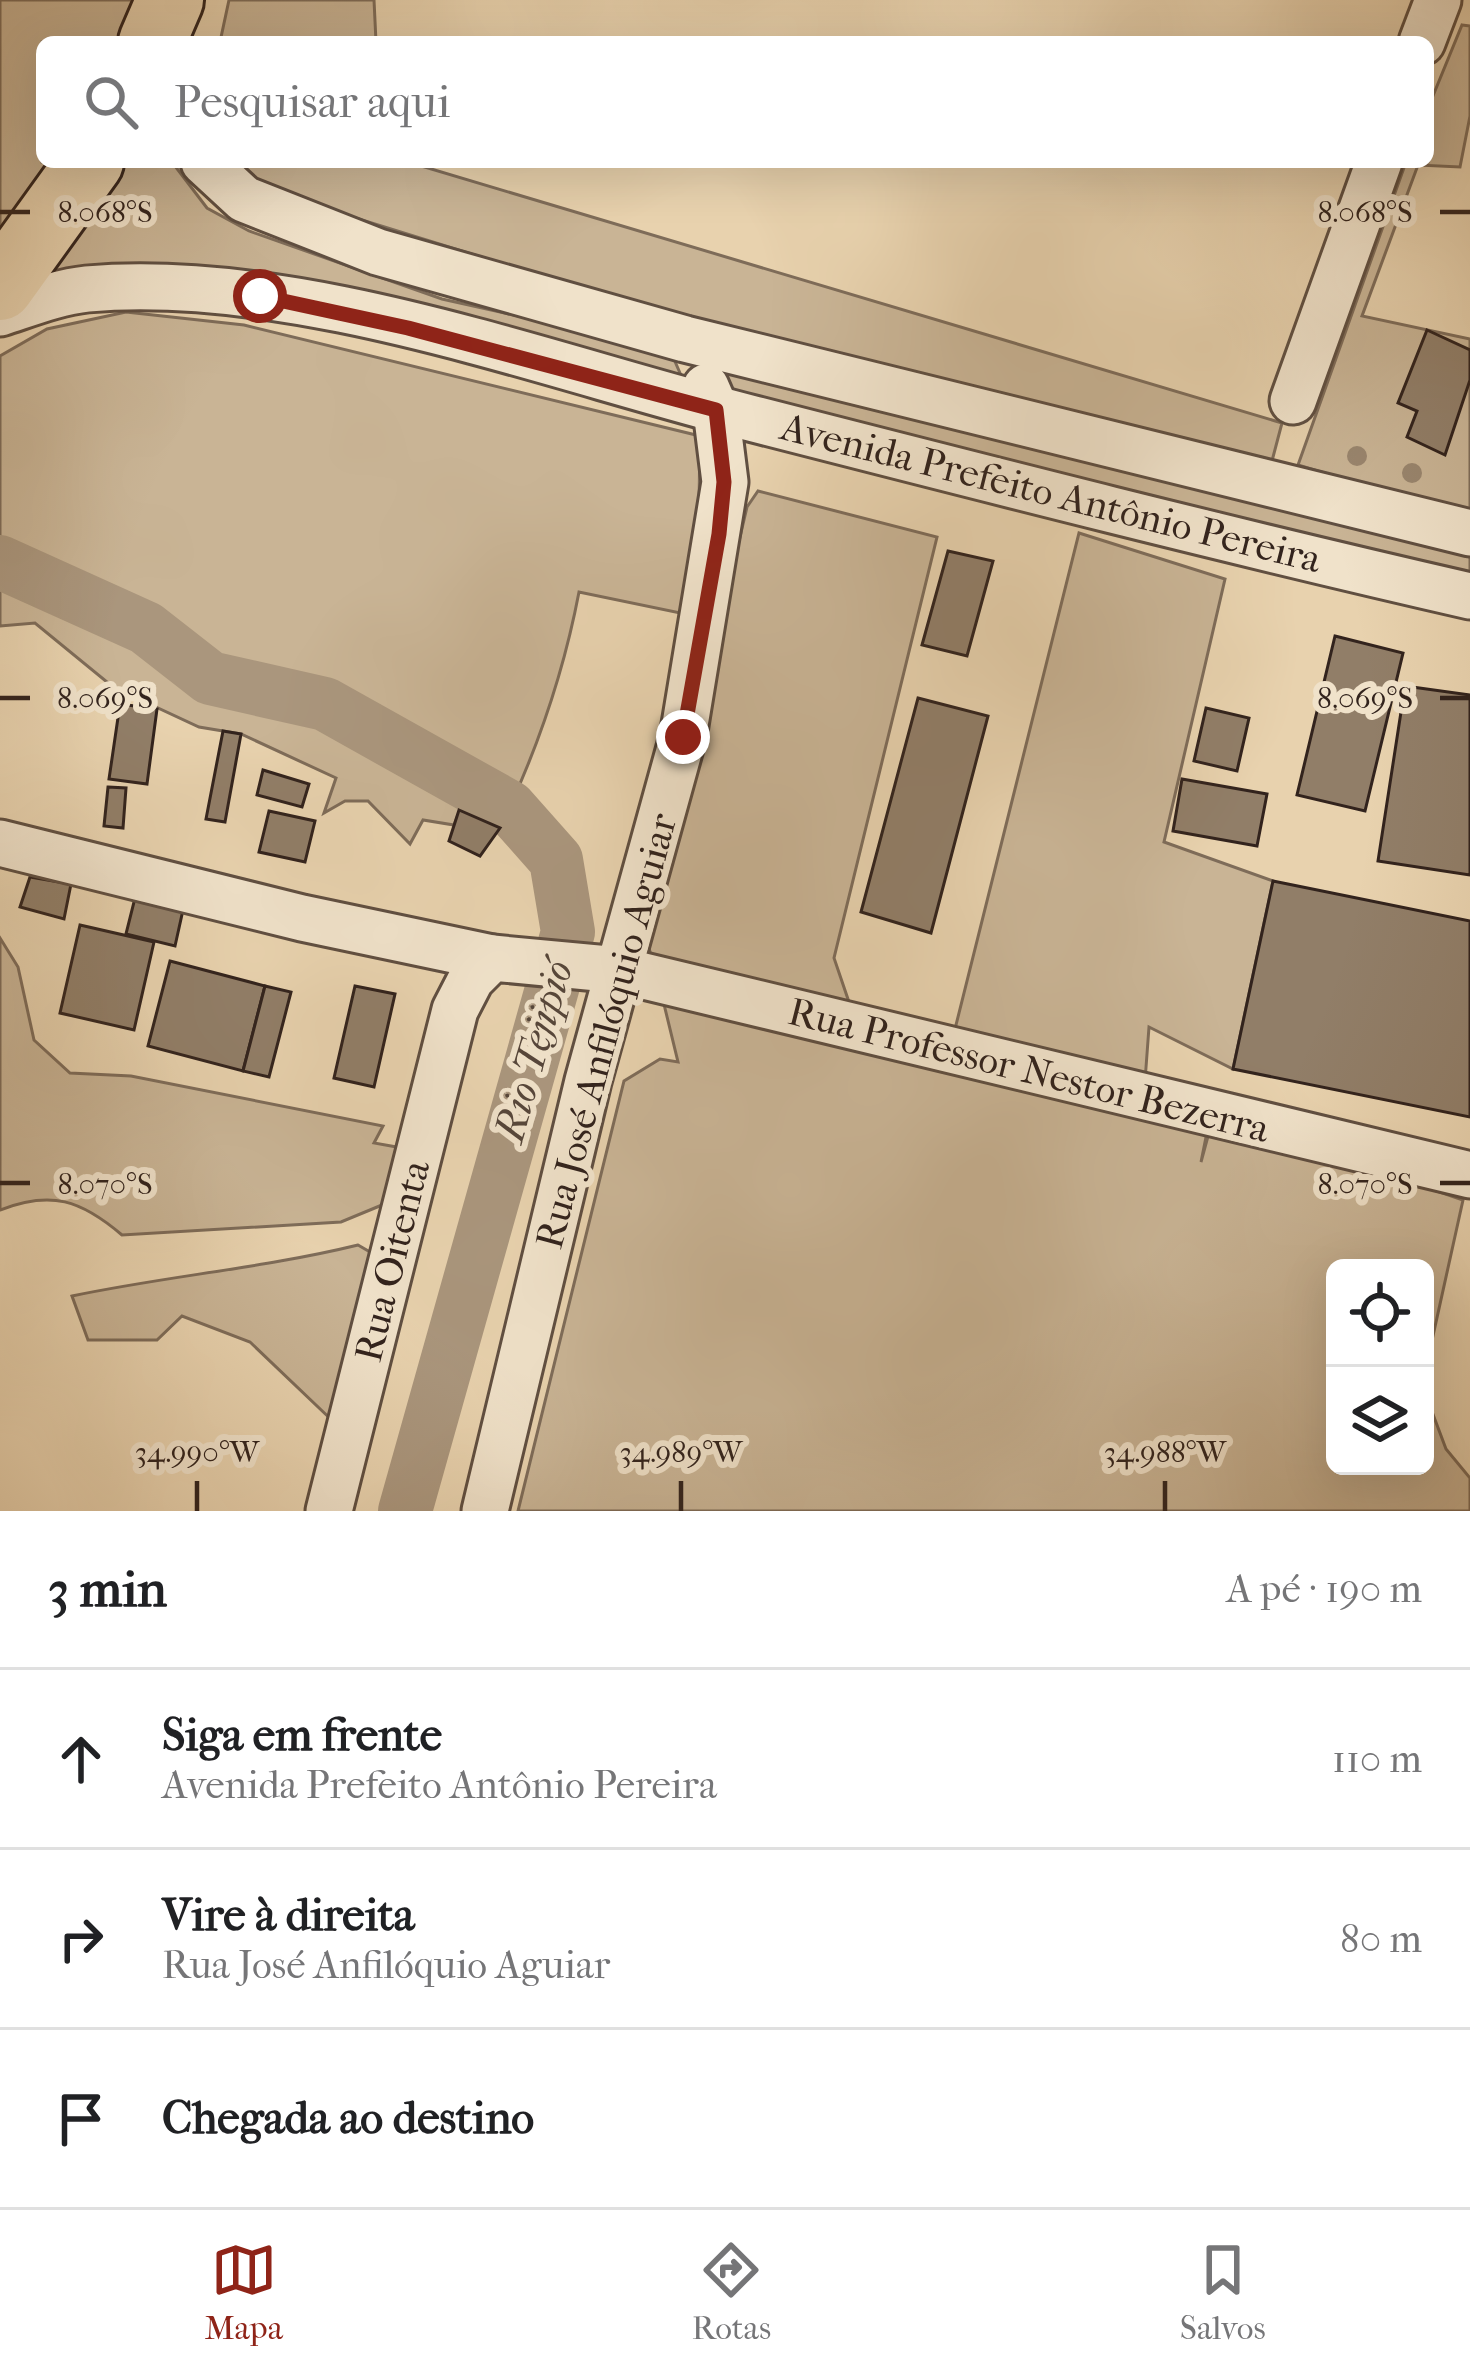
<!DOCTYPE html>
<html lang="pt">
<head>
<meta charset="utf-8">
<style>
  :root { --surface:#fff; --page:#f6f6f6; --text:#202124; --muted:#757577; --line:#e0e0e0; --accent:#8f2418 }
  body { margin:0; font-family:"IM FELL French Canon",serif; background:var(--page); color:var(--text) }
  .controls { position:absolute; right:36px; bottom:36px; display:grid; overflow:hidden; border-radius:18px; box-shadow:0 12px 48px #0002 }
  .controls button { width:108px; height:108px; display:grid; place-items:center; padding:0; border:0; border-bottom:3px solid var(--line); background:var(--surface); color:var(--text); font:60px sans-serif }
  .stop { position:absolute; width:36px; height:36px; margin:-27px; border:9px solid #8f2418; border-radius:50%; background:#fff }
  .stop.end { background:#8f2418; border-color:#fff; box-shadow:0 3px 12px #0008 }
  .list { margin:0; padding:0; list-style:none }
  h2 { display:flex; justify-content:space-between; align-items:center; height:156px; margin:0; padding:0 48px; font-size:51px }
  h2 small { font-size:39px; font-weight:400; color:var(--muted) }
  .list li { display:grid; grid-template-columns:78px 1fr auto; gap:36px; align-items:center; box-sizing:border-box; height:180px; padding:0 48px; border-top:3px solid var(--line) }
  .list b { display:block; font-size:45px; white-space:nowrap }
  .list p { margin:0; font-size:39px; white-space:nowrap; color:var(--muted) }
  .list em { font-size:39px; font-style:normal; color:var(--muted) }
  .icon { flex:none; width:66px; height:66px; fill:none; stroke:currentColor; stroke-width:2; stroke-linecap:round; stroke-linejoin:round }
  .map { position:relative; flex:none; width:1470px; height:1511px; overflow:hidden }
  .search { position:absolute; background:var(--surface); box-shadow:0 12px 48px #0002; left:36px; right:36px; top:36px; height:132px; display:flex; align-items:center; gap:30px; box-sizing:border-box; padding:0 42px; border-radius:18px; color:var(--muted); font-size:45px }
  .sheet { height:696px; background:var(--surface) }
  nav { display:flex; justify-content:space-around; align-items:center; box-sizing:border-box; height:168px; border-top:3px solid var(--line); background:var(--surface); font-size:33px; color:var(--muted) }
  nav a { display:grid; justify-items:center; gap:6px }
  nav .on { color:var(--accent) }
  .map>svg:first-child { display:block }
</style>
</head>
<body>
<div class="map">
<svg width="1470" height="1511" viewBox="0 0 1470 1511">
  <rect width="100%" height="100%" fill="#e8d2ae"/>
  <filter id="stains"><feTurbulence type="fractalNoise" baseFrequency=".00167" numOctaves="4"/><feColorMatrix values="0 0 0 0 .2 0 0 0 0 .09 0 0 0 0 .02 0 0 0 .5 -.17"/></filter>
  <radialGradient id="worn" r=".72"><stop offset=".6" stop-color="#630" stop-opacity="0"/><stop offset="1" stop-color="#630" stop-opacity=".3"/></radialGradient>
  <g fill="#c9b495" stroke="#7e6c59" stroke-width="3">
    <polygon points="0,0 153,0 133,42 42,42 42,162 63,162 0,247"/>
    <polygon points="229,0 374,0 376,42 220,42"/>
    <polygon points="1462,25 1470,26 1470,116 1460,167 1418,165 1362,316 1470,339 1470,517 1298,465 1406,162 1428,162 1428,108"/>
    <polygon points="121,162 172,162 207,208 249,231 442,299 670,350 683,380 285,276 198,268 47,279"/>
    <polygon points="236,162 408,162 1282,423 1272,461 620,300 262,189"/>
    <path d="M126,312L244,325L700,436L699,506L685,614L579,592C563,676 537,751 500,828L460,810L454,825L423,820L410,844L368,801H345L324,813L336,778L241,734L199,727L113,687L35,623L0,626V356L47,329Z"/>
    <polygon points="726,369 1470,557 1470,586 722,389"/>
    <polygon points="758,491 937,537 834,958 851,1008 653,962 646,938 747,507"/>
    <polygon points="1079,533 1225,579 1164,842 1273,881 1233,1069 1149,1027 1145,1081 953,1037"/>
    <path d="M0,938L18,967L34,1040L70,1073L131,1076L383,1126L374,1143L402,1148L382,1205L341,1222L122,1235C81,1200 51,1190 0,1210Z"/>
    <polygon points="662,996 1208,1127 1201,1162 1214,1114 1463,1200 1425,1372 1425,1268 1335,1268 1335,1466 1425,1466 1425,1393 1446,1449 1470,1478 1470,1511 518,1511 624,1081 660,1059 678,1062"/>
    <path d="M358,1245L382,1259L339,1427L250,1342L182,1316L157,1340H88L72,1296C167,1276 264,1268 358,1245Z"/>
  </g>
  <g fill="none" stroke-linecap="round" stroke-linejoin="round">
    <polyline stroke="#aa967d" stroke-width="54" points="0,562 146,628 210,678 325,704 509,807 556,860 568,932 405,1511"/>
  </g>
  <g fill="#917e68" stroke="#32231d" stroke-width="3">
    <polygon points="1427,330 1470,350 1470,380 1445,455 1407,437 1417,411 1398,403"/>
    <polygon points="948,551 993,561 967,656 922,645"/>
    <polygon points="1335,636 1403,653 1365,811 1297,795"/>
    <polygon points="1405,686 1470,695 1470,875 1378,861"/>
    <polygon points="918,698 988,716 931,933 861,912"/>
    <polygon points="120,704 157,709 147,784 109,779"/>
    <polygon points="1206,708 1249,718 1237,771 1194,761"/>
    <polygon points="223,731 241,734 225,822 206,819"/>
    <polygon points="263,770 309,784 302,807 257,795"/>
    <polygon points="1182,779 1267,794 1257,846 1173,831"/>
    <polygon points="108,787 126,788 123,828 104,826"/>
    <polygon points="459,810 500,828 480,856 449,841"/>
    <polygon points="269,811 315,821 305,862 259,852"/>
    <polygon points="30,877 71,884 64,919 20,907"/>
    <polygon points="1273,881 1470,921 1470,1117 1233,1069"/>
    <polygon points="137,890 185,901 175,946 126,934"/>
    <polygon points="80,925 154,942 134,1030 60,1013"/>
    <polygon points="170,961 265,986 243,1071 148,1046"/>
    <polygon points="265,986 291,992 269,1077 243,1071"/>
    <polygon points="355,986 395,994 374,1087 334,1078"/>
  </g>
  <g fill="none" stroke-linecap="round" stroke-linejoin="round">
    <defs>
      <g id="minor">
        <polyline points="1422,42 1438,0"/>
        <polyline points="204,162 244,199 378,252 685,339 1470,533"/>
        <path d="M0,313C28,304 58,292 87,289C300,271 548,367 754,419C992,480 1230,541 1470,596"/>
        <polyline points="1293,401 1379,162"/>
        <polyline points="0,843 302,918 492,958"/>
        <polyline points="329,1511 455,1010 471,979 492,958 619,970 1470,1175"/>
        <polyline points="485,1511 588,1081 683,737 725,482 716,410 706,387"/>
      </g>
      <g id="highway">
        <polyline points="152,42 170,0"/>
        <polyline points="0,287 90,162"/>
      </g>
    </defs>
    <use href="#minor" stroke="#604f41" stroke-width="51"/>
    <use href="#highway" stroke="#32231d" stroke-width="72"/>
    <use href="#minor" stroke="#f0e2ca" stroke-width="45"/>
    <use href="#highway" stroke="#e8d2ae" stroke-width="66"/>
  </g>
  <g fill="#99866f">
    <circle cx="1357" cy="456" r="10"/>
    <circle cx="1412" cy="473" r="10"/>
  </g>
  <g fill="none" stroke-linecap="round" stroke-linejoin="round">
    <polyline stroke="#8f2418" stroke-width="15" points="260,296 408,328 716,410 724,482 719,534 683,737"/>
  </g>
  <path fill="none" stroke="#32231d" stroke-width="4.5" d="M0,212H30M1440,212H1470M0,698H30M1440,698H1470M0,1183H30M1440,1183H1470M197,1481V1511M681,1481V1511M1165,1481V1511"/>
  <g text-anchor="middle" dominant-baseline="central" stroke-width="12" stroke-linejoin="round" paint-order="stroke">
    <g font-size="39" fill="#32231d" stroke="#f0e2ca">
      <text transform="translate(1051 493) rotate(14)">Avenida Prefeito Antônio Pereira</text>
      <text transform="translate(606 1031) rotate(-75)">Rua José Anfilóquio Aguiar</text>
      <text transform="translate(1029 1070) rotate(14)">Rua Professor Nestor Bezerra</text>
      <text transform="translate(392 1261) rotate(-76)">Rua Oitenta</text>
    </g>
    <g font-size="42" font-style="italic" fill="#56463a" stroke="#f0e2ca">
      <text transform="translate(534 1051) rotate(-74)">Rio Tejipió</text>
    </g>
  </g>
  <g font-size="30" text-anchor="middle" fill="#32231d" stroke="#f0e2ca" stroke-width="12" stroke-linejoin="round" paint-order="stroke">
    <text x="105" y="222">8.068°S</text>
    <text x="1365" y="222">8.068°S</text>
    <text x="105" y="708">8.069°S</text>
    <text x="1365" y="708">8.069°S</text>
    <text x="105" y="1194">8.070°S</text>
    <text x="1365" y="1194">8.070°S</text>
    <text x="197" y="1462">34.990°W</text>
    <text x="681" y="1462">34.989°W</text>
    <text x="1165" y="1462">34.988°W</text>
  </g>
  <rect width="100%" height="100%" filter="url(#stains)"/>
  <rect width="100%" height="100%" fill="url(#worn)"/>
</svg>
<div class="controls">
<button><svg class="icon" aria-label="locate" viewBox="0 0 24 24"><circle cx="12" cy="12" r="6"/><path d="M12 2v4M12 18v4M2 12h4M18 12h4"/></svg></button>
<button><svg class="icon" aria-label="layers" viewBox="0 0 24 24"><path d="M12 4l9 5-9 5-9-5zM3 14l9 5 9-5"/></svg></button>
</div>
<div class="stop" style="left:260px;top:296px"></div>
<div class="stop end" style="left:683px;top:737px"></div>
<div class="search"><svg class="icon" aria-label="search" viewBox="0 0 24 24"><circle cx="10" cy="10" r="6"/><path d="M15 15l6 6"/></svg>Pesquisar aqui</div>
</div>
<section class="sheet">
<h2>3 min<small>A pé · 190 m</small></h2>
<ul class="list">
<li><svg class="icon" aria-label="ahead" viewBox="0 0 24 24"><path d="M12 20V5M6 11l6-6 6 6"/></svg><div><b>Siga em frente</b><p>Avenida Prefeito Antônio Pereira</p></div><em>110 m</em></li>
<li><svg class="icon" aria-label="right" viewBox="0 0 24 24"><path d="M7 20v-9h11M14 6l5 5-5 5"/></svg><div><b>Vire à direita</b><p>Rua José Anfilóquio Aguiar</p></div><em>80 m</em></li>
<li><svg class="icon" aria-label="arrive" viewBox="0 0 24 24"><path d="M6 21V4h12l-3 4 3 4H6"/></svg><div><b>Chegada ao destino</b></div></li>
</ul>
</section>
<nav>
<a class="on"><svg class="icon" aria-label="map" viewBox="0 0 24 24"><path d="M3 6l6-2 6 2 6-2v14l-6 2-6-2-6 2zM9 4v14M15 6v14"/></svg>Mapa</a>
<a><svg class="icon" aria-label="directions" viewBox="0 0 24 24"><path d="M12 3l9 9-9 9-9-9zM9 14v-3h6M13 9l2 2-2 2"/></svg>Rotas</a>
<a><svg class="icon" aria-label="saved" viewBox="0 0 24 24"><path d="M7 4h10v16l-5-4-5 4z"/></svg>Salvos</a>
</nav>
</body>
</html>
